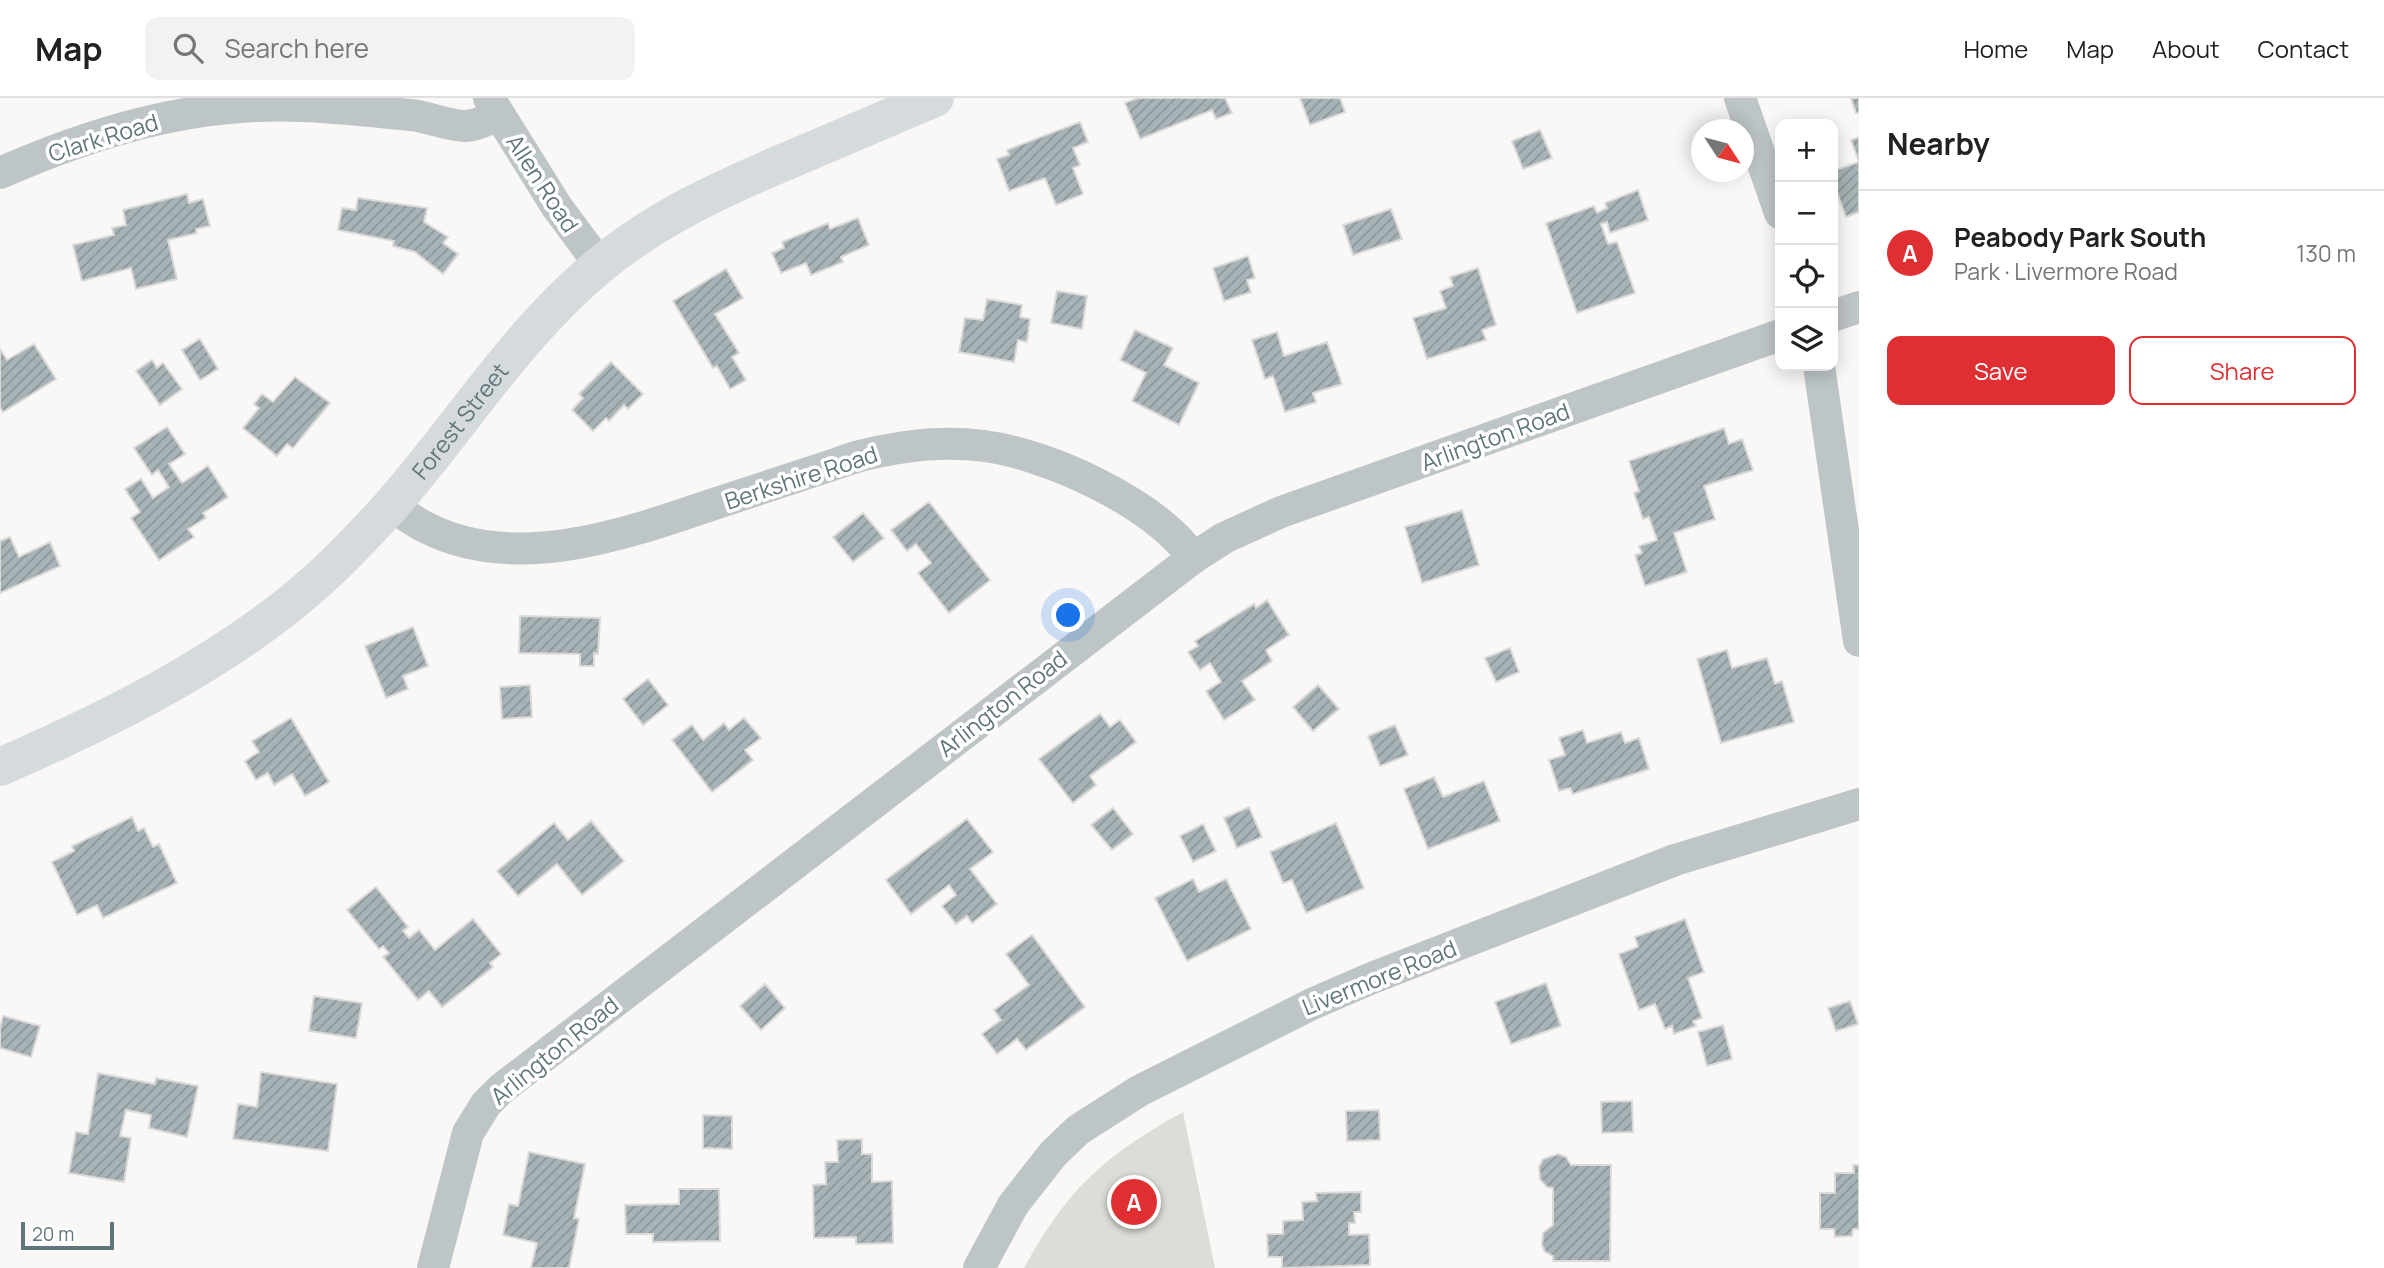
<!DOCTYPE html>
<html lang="en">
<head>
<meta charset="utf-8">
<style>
  :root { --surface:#fff; --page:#f2f2f2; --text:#222; --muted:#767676; --line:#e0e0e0; --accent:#e02f33 }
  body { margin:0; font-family:Manrope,sans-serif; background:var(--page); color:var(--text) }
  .controls { position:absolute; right:21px; top:21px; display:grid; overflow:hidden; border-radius:14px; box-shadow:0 4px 18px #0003 }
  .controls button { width:63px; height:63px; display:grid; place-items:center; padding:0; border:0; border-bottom:2px solid var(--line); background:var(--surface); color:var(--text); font:35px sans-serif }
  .compass { position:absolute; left:1691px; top:21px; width:63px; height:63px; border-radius:50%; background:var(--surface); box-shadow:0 4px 18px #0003; rotate:126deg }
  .scale { position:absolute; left:21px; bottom:18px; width:93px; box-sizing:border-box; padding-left:7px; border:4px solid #60767b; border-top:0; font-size:19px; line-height:24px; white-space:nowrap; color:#60767b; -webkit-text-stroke:5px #fff; paint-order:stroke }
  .you { position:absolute; left:1069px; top:518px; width:24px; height:24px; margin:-18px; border:5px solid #fff; border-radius:50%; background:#1a73e8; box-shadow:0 0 0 10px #1a73e833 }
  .badge { display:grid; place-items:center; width:46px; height:46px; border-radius:50%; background:var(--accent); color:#fff; font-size:23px; font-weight:700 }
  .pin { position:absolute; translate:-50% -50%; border:4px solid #fff; box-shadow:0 2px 7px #0006 }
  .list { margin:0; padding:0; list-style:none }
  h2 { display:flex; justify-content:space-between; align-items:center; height:91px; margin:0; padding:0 28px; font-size:30px }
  h2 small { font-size:23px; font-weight:400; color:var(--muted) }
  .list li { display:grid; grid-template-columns:46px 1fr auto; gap:21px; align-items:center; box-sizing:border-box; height:126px; padding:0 28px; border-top:2px solid var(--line) }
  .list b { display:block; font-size:26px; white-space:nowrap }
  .list p { margin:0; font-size:23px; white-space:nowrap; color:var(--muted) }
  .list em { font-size:23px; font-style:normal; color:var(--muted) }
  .actions { display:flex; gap:14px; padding:21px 28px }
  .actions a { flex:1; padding:16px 0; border:2px solid var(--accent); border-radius:14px; text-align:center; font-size:24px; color:var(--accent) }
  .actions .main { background:var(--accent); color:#fff }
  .icon { flex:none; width:38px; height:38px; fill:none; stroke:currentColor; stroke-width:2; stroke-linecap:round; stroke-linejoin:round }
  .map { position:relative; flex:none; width:1859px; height:1170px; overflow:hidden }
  header { display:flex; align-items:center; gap:42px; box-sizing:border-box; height:98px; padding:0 35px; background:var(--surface); border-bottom:2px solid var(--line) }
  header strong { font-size:33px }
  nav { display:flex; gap:38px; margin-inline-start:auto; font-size:24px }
  .search { width:490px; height:63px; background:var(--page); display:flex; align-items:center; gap:18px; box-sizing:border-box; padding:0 24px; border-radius:14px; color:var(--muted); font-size:26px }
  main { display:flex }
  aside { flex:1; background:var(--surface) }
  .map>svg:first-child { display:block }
</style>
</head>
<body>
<header>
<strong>Map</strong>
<div class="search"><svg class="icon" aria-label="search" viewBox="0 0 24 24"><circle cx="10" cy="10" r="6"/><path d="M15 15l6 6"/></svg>Search here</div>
<nav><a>Home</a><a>Map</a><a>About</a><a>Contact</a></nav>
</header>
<main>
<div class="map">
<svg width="1859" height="1170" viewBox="0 0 1859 1170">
  <defs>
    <pattern id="building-hatch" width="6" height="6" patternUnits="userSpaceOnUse" patternTransform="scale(1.75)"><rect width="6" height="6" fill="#a7b3b6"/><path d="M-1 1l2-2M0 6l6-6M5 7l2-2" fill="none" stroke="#8b9699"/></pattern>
  </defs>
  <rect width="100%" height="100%" fill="#f9f8f7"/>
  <path fill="#dbded6" d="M1183,1014L1215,1170H1024C1068,1090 1104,1058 1183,1014Z"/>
  <g fill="url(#building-hatch)" stroke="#dbdad9" stroke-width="2">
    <polygon points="1138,0 1225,0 1232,15 1216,21 1212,12 1140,41 1125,5"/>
    <polygon points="1300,0 1340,0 1345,14 1310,27"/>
    <polygon points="1851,0 1859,0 1859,15 1856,15"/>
    <polygon points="1080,24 1088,44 1073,50 1080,67 1073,70 1083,96 1056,107 1045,80 1009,93 997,61 1009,57 1007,52"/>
    <polygon points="1540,32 1552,60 1523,71 1512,43"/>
    <polygon points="1859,39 1859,114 1846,119 1833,83 1833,73 1859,64 1851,42"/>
    <polygon points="1638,92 1648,122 1610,135 1607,124 1601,126 1608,146 1617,144 1635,195 1577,215 1546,125 1594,108 1597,115 1607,110 1605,105"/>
    <polygon points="187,96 189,105 203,101 210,128 196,131 197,135 168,142 177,181 136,191 131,170 82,183 73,147 114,137 112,130 126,127 123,112"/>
    <polygon points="358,100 427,110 424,124 448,139 443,145 458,156 443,176 415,154 393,148 394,143 338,132 342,110 356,112"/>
    <polygon points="1391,111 1402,141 1353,157 1343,127"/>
    <polygon points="858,120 869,147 841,159 843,164 811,177 806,165 781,175 772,155 784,150 782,144 828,125 830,131"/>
    <polygon points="1248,158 1255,180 1247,182 1251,194 1224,203 1213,170"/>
    <polygon points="1478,170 1496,227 1482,232 1486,242 1427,261 1413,220 1446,210 1440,193 1453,188 1450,179"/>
    <polygon points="726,171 743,200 715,216 739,255 732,259 746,282 730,291 717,268 713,270 673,203"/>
    <polygon points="1057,193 1087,198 1082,231 1051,225"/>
    <polygon points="987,201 1022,207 1020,219 1030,221 1027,244 1018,242 1014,264 959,254 965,220 983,222"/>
    <polygon points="1135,232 1173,250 1164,267 1199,285 1179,327 1132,303 1146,275 1120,262"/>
    <polygon points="1277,234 1284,258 1327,244 1342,286 1313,295 1316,304 1285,314 1273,278 1265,281 1252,242"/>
    <polygon points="200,241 218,271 200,282 182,252"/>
    <polygon points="34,246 56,281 3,314 0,309 0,251 7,262"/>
    <polygon points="152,262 157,270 163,265 182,291 160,307 136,273"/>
    <polygon points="611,264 643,296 628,311 624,307 609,323 606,320 593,333 572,312 583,300 579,296"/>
    <polygon points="295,279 330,305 293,350 287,346 277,358 243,330 259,310 254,306 262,296 273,304"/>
    <polygon points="167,329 185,356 169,366 182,385 208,368 228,399 203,415 206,420 188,431 194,439 159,462 131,420 140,414 125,391 141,381 153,400 169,389 158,372 152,377 134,350"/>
    <polygon points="1724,330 1729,346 1742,341 1753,372 1704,388 1715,421 1674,435 1687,474 1645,488 1635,457 1642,455 1639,448 1657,442 1649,419 1643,421 1634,395 1639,393 1629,363"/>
    <polygon points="929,404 990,482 949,515 918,475 931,465 916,446 907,453 891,432"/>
    <polygon points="1462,412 1479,467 1422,485 1405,429"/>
    <polygon points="863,415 884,440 853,464 833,439"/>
    <polygon points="10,439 19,459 50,444 60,468 0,495 0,443"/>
    <polygon points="1267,502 1289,537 1266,552 1272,563 1242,583 1255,602 1224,622 1206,593 1221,584 1210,565 1200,572 1188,554 1198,548 1195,543 1254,506 1256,510"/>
    <polygon points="520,518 600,520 598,556 594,555 594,568 580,568 580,556 519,555"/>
    <polygon points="413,529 428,568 403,578 408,591 386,600 365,548"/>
    <polygon points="1510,550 1519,574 1496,584 1485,560"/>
    <polygon points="1727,552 1732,570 1767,560 1775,586 1782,583 1794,624 1721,645 1697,561"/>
    <polygon points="648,581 668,607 643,627 623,601"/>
    <polygon points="530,587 532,619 502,621 500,589"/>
    <polygon points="1318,587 1339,611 1313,633 1293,609"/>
    <polygon points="1100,616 1110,629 1120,622 1136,644 1090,678 1096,687 1073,705 1039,661"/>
    <polygon points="291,620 329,684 305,698 292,676 274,687 268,675 256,682 245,663 259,654 252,643"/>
    <polygon points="744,620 761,640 745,652 753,662 712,694 672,642 692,627 703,642 724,625 729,632"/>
    <polygon points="1395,627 1408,657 1380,668 1368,638"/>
    <polygon points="1583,632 1587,645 1621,634 1625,645 1639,640 1649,671 1573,696 1570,690 1559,693 1549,662 1565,657 1559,640"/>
    <polygon points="1434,679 1443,699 1484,683 1500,723 1428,751 1404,691"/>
    <polygon points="1249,709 1262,739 1237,750 1224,720"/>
    <polygon points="1113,710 1133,736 1112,752 1091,727"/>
    <polygon points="132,719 138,733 144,730 153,749 159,746 177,785 103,820 97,807 77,817 52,764 74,753 72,748"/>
    <polygon points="967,721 993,754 970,771 997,806 972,825 967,818 956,826 942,808 956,797 949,787 911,816 886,782"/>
    <polygon points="591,723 624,763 582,797 557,766 518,798 497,773 554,725 568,742"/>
    <polygon points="1336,725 1364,790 1306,815 1292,782 1283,785 1270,754"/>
    <polygon points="1203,726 1216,753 1193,764 1180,738"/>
    <polygon points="1193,781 1199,794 1226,781 1251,831 1187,863 1155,800"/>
    <polygon points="376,789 408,829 403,833 409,840 419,832 435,852 473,821 501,856 490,865 493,869 442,909 429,893 418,902 383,859 389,855 383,848 379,851 347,812"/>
    <polygon points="1685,821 1704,874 1688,880 1702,920 1693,923 1696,928 1674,936 1672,928 1665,931 1655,906 1639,912 1619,856 1638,849 1635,839"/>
    <polygon points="1032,837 1085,909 1026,952 1017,941 997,956 982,936 1001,922 994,912 1029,887 1006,856"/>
    <polygon points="1546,885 1561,928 1511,946 1495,904"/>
    <polygon points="765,886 785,910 761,932 740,908"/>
    <polygon points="314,898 362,905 356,940 309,933"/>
    <polygon points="1850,903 1858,926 1836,933 1828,910"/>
    <polygon points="3,918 40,928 31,959 0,950 0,931"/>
    <polygon points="1723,927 1732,961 1707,968 1698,934"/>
    <polygon points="261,974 337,986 328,1053 233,1041 238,1006 257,1009"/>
    <polygon points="98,975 155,986 156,980 198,988 187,1039 149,1030 151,1017 126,1012 120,1038 131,1040 124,1084 69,1075 76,1034 88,1036"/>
    <polygon points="1632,1003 1633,1034 1602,1035 1601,1004"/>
    <polygon points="1379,1012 1380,1042 1347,1043 1346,1013"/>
    <polygon points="703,1017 732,1018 732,1051 703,1050"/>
    <polygon points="862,1041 862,1056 872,1056 872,1084 892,1083 893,1145 856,1146 856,1139 814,1140 813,1087 826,1086 825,1064 838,1064 837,1042"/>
    <polygon points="529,1054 585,1066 574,1120 579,1121 569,1170 531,1170 537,1145 503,1137 509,1106 518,1108"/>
    <polygon points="1558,1056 1566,1059 1571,1067 1611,1067 1610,1163 1553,1163 1553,1158 1545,1154 1542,1147 1543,1135 1553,1127 1553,1090 1547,1089 1540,1081 1539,1069 1543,1061"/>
    <polygon points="1853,1067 1859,1067 1859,1131 1853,1131 1852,1138 1835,1139 1834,1131 1820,1131 1820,1095 1835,1095 1835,1075 1854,1075"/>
    <polygon points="679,1091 719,1091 720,1143 653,1144 653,1136 626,1136 625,1107 679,1106"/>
    <polygon points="1361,1094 1361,1114 1354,1114 1355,1125 1349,1125 1349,1137 1369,1136 1370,1167 1282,1170 1282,1159 1268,1159 1267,1136 1283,1136 1283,1123 1303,1122 1302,1104 1317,1103 1316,1095"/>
  </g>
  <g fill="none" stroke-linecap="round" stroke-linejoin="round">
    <g stroke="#bec5c7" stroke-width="32">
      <polyline points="489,0 557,109 600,167"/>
      <polyline points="1740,0 1780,115"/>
      <path d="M0,75C82,39 167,12 257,8C308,6 361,12 411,17C429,19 446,27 464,28C476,28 488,22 498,16"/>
      <polyline points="1833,218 1859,209"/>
      <polyline points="1819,268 1859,543"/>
      <path d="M391,407C403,415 414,424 427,430C514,474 620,438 705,409C756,392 806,376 856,359C898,348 941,342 984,348C1048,356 1157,406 1193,460"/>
      <polyline points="433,1170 468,1035 486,1006 501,991 1193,460 1224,440 1281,414 1780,237"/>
      <polyline points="979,1170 1013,1107 1053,1056 1078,1032 1139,993 1312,906 1372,880 1675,762 1859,706"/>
    </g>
    <path stroke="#d5dbdd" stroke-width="38" id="s1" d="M0,669C108,622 230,562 318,482C343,460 366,435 388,411C460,330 515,237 600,167C658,119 725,89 794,60C841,40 888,20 935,0"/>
  </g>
  <g text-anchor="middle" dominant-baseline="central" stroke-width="7" stroke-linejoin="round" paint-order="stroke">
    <g font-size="23" fill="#60767b" stroke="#fff">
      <text transform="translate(103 39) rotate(-17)">Clark Road</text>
      <text transform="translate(543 85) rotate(57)">Allen Road</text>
      <text stroke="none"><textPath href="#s1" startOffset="584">Forest Street</textPath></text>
      <text transform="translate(1495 338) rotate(-20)">Arlington Road</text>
      <text transform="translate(801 379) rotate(-18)">Berkshire Road</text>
      <text transform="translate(1002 605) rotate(-38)">Arlington Road</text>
      <text transform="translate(1379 879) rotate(-22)">Livermore Road</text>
      <text transform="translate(554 952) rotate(-39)">Arlington Road</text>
    </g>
  </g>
</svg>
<div class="controls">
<button>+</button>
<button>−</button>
<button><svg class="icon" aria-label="locate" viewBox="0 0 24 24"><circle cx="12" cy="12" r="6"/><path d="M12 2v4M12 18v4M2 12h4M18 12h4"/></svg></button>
<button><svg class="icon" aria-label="layers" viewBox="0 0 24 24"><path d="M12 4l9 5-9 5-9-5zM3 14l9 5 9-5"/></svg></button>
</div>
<svg class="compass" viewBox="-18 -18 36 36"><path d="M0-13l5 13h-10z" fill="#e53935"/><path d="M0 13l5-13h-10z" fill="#767676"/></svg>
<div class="scale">20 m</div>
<div class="you"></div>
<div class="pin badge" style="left:1134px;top:1104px">A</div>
</div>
<aside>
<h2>Nearby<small></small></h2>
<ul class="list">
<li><span class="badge">A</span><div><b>Peabody Park South</b><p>Park · Livermore Road</p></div><em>130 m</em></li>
</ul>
<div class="actions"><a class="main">Save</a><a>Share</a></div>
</aside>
</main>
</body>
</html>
